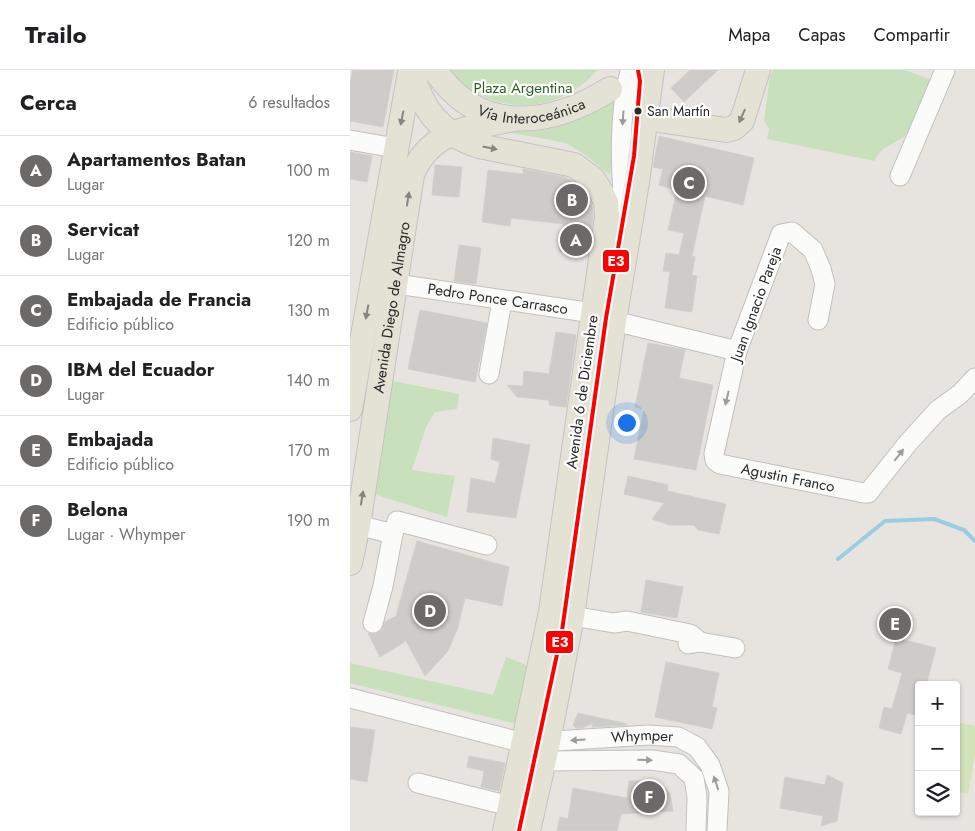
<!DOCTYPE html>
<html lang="es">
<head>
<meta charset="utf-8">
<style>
  :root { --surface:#fff; --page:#f2f2f2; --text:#202124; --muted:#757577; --line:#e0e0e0; --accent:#6c6a69 }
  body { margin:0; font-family:Jost,sans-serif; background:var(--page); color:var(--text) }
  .controls { position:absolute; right:15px; bottom:15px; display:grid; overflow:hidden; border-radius:5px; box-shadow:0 1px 4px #0004 }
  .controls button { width:45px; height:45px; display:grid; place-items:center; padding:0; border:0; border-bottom:1px solid var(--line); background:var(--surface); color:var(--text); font:25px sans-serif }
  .you { position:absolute; left:276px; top:352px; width:18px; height:18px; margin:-12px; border:4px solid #fff; border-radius:50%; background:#1a73e8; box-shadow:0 0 0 8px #1a73e833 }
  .badge { display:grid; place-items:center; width:32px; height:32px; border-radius:50%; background:var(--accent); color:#fff; font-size:16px; font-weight:700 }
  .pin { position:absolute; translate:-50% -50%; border:2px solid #fff; box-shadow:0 1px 5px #0006 }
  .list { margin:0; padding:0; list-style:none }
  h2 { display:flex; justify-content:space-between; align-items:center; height:65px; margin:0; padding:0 20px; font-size:21px }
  h2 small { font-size:16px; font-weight:400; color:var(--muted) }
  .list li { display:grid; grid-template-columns:32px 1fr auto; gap:15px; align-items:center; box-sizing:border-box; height:70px; padding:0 20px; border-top:1px solid var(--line) }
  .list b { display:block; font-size:19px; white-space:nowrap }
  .list p { margin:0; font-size:16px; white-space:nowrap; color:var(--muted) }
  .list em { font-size:16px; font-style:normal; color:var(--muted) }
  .icon { flex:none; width:28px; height:28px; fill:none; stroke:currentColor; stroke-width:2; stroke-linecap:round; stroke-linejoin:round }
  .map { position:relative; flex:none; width:625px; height:761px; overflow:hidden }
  header { display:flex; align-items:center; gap:30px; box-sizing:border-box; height:70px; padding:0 25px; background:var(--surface); border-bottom:1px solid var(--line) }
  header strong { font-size:24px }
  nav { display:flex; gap:28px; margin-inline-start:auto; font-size:18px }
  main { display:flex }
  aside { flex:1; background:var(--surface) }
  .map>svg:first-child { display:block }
</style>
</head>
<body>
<header>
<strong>Trailo</strong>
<nav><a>Mapa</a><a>Capas</a><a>Compartir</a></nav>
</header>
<main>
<aside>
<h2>Cerca<small>6 resultados</small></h2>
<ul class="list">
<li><span class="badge">A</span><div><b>Apartamentos Batan</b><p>Lugar</p></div><em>100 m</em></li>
<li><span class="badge">B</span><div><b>Servicat</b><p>Lugar</p></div><em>120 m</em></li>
<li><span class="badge">C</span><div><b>Embajada de Francia</b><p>Edificio público</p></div><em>130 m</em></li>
<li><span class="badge">D</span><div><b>IBM del Ecuador</b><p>Lugar</p></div><em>140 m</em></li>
<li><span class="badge">E</span><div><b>Embajada</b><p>Edificio público</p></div><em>170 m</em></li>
<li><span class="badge">F</span><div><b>Belona</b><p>Lugar · Whymper</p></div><em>190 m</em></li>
</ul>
</aside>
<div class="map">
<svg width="625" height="761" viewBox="0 0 625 761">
  <rect width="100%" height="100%" fill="#e7e4e0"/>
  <g fill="#c9e0bc">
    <path d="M99,0H247C208,47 138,47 99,0Z"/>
    <polygon points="423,0 555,0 584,11 564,54 554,67 533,79 524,91 417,69 419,59 414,51 420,6"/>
    <polygon points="268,26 260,105 234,84 216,73 157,62"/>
    <polygon points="43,311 109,324 107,339 85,342 76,357 62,400 105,406 97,447 20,423"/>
    <polygon points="156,587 183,598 166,654 0,613 0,593 143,625"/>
  </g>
  <polygon fill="#d2e3ba" points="606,652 625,656 625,685 618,724 606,722"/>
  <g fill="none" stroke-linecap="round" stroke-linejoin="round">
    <polyline stroke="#9acde2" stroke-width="4" points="488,489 535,451 584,449 614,460 625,471"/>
  </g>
  <g fill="#ceccc9" stroke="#d2d0cc">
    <polygon points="3,0 44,0 33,57 0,51 0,14"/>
    <polygon points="340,0 368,0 334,32 321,18"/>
    <polygon points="309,66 404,88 393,135 355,126 342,186 345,187 342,205 347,206 342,242 315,238 320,202 313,201 316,183 329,185 334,163 318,160 327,120 309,115 313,99 303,97"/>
    <polygon points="0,82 22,86 17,112 0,109"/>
    <polygon points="85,95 112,97 109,127 82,125"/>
    <polygon points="173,99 214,107 221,110 233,119 242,136 243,146 238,186 209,181 214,154 161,148 160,156 132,152 138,100 173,104"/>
    <polygon points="109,175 131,178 126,214 104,211"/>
    <polygon points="70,240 137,253 125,312 58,299"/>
    <polygon points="206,262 226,265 216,337 199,335 199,330 167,327 157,315 173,316 174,301 199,304"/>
    <polygon points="298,273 335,280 329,308 363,315 346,400 284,389 294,339 285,337"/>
    <polygon points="143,368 180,375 166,448 117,442 121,408 145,413 150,392 141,389"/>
    <polygon points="278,406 318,415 317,421 376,434 369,464 348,460 344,455 319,455 302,449 314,433 274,424"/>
    <polygon points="67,471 159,497 152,536 115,528 108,557 98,581 75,606 56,571 30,587 18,563 25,564 31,561 35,552 46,546"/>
    <polygon points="296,510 333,517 327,548 291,542"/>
    <polygon points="546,568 586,578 576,615 569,615 569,646 557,643 551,664 529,658 534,637 542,639 552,603 538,599"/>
    <polygon points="316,592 369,603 362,637 367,638 362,659 305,647"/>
    <polygon points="228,643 277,654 277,655 242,657 243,653 232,658 226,658 223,655"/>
    <polygon points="0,657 25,660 17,712 0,709"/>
    <polygon points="119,686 155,693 149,721 131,717 134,701 117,697"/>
    <polygon points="477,705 493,713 487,751 471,756 473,746 430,738 435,707 475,715"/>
    <polygon points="279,711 305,711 308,716 317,720 320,724 323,741 271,744 267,761 207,761 210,747 218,749 223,718 277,728"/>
  </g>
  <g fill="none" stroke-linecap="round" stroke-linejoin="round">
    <defs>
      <g id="minor">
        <polyline points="288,30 290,11 288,0"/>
        <polyline points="0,70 46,78"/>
        <polyline points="550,106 595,0"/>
        <path d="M274,144C271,97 268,47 280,1"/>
        <path id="s1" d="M33,212L243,243L264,251L387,281"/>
        <path id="s2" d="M468,250L475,214L471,199L463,180L442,162L431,164L387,281L364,384L365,390L370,394L514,423H518L558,373L588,340L610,324L625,308"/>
        <polyline points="139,304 152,231"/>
        <polyline points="8,455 43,464 33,516 23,553"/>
        <polyline points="43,464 47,451 137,475"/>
        <polyline points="222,546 264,553 277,551 340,564 350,572"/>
        <polyline points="338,574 350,572 385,578"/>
        <path id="s3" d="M0,628L174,673L299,665L328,667L347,677L360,695L369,721L367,761"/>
        <polyline points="185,682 194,691 302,690 329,694 344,708 347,727 346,761"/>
        <polyline points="68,713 160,736"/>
      </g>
      <g id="major">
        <path d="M61,0C72,39 89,63 129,76L224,95L243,109L250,120L256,132L257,147L201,542L155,761"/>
        <path id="s4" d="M85,0C129,66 200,57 260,19"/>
        <polyline points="295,48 376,60 384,58 392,51 408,0"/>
        <polyline points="0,339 60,2"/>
        <path id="s5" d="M0,493L8,455L62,105C80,59 122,58 164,49"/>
        <polyline points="178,761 198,672 222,546 264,251 287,112 302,0"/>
      </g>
    </defs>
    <use href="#minor" stroke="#c1c0c0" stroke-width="21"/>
    <use href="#major" stroke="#c3c3c1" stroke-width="26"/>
    <use href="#minor" stroke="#fbfbfa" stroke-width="19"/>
    <use href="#major" stroke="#e4e1d5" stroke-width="24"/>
    <defs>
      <polyline id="bus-1" points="169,761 212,561 256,248 284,86 290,11 288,0"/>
    </defs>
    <use href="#bus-1" stroke="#fff" stroke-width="8"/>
    <use href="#bus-1" stroke="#f00" stroke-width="4"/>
  </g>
  <defs><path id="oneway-solid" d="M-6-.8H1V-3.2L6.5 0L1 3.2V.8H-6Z" transform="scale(1.25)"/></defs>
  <g fill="#86857f">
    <use href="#oneway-solid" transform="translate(392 46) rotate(114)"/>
    <use href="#oneway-solid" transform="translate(52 48) rotate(101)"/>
    <use href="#oneway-solid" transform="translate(140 78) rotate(11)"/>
    <use href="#oneway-solid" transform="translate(58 129) rotate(-81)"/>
    <use href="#oneway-solid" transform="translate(17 242) rotate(101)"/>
    <use href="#oneway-solid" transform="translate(12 428) rotate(-81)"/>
  </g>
  <g fill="#9c9c9c">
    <use href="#oneway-solid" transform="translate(273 48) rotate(94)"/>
    <use href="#oneway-solid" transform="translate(377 328) rotate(103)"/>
    <use href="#oneway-solid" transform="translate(549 385) rotate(-52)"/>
    <use href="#oneway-solid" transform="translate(228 670) rotate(176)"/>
    <use href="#oneway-solid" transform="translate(295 690) rotate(1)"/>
    <use href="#oneway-solid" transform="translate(366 713) rotate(-108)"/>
  </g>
  <circle fill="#292929" stroke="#fff" stroke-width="2" cx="288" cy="41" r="4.5"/>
  <g text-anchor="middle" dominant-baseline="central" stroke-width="4.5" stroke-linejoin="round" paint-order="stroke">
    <g font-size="14" fill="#292929" stroke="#fff" text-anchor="start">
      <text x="297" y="41">San Martín</text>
    </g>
    <g font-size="15" fill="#2b5f20" stroke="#fff">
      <text x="173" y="18">Plaza Argentina</text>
    </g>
    <g font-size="15" fill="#292929" stroke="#fff">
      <text stroke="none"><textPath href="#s4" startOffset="114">Vía Interoceánica</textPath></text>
      <text stroke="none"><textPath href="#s1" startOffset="116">Pedro Ponce Carrasco</textPath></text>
      <text transform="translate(406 234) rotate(-70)">Juan Ignacio Pareja</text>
      <text stroke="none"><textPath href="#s5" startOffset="259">Avenida Diego de Almagro</textPath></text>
      <text transform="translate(232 322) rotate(-82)">Avenida 6 de Diciembre</text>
      <text stroke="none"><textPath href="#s2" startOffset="424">Agustin Franco</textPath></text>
      <text stroke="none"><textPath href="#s3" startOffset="298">Whymper</textPath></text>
    </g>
  </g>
  <g stroke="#fff" stroke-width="2">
    <rect x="252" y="179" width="28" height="24" rx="5" fill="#f00"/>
    <rect x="195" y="560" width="29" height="24" rx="5" fill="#f00"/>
  </g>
  <g font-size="14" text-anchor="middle" font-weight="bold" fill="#fff">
    <text x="266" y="196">E3</text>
    <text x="210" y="577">E3</text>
  </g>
</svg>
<div class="controls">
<button>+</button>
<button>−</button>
<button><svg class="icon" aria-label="layers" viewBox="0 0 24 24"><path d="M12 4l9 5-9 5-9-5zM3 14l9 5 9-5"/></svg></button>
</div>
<div class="you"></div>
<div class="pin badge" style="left:226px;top:170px">A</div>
<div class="pin badge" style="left:222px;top:130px">B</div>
<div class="pin badge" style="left:339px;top:113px">C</div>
<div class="pin badge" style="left:80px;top:541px">D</div>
<div class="pin badge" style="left:545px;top:554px">E</div>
<div class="pin badge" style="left:299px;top:727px">F</div>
</div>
</main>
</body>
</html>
